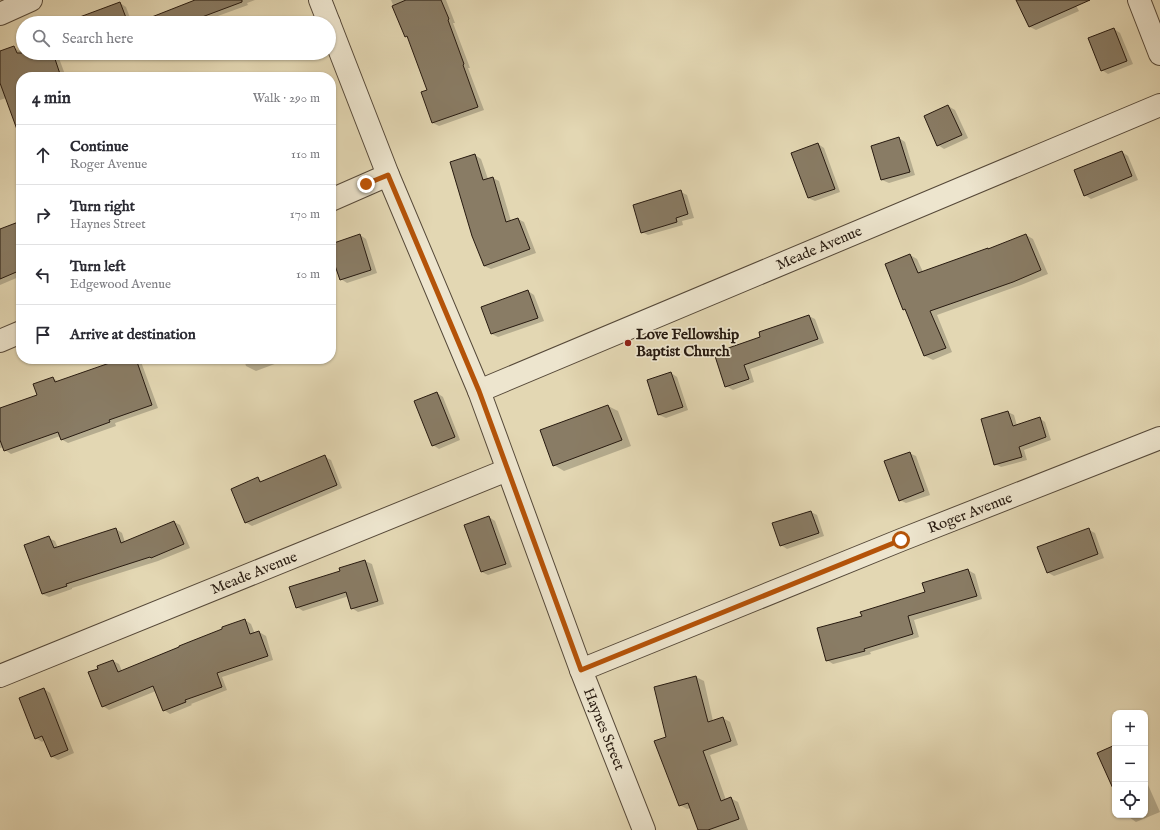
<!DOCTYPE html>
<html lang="en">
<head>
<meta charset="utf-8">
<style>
  :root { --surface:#fff; --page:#f7f7f7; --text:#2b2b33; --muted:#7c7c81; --line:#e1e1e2 }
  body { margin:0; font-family:"IM FELL English",serif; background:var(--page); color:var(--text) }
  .controls { position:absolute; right:12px; bottom:12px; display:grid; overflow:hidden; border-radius:8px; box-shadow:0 1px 3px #0004 }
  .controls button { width:36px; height:36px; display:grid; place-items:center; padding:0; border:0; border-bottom:1px solid var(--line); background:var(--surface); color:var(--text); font:20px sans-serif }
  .stop { position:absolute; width:12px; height:12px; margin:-9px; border:3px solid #b45309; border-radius:50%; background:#fff }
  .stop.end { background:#b45309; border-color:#fff; box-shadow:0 1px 4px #0008 }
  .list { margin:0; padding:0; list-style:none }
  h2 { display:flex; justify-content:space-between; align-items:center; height:52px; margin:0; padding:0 16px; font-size:17px }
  h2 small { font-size:13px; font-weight:400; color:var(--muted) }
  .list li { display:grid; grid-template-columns:26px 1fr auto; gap:12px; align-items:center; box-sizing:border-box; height:60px; padding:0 16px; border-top:1px solid var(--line) }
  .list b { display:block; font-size:15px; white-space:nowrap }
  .list p { margin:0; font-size:13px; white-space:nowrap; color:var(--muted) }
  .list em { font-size:13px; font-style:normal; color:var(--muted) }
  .icon { flex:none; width:22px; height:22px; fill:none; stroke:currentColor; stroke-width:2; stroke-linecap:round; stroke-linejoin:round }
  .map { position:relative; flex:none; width:1160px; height:830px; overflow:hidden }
  .search { position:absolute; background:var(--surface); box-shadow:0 1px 3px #0004; left:16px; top:16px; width:320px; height:44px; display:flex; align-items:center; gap:10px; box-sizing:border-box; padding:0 14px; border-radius:22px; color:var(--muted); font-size:15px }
  .panel { position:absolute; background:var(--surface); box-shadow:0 1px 3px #0004; left:16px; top:72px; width:320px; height:292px; border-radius:16px }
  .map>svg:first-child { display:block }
</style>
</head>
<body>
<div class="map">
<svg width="1160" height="830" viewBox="0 0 1160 830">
  <rect width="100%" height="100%" fill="#e3d7b3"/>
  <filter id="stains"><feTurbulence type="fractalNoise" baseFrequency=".005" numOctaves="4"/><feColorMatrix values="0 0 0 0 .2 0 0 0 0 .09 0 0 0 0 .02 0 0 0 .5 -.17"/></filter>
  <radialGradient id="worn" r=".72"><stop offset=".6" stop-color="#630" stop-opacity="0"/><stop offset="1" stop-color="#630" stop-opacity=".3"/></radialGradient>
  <g fill="#0003">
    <polygon points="198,0 255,0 247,3 248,5 207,20 208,23 139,23"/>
    <polygon points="391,0 446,0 455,23 453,23 470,68 468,68 484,110 439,126 433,123 422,93 429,90 409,39 406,36"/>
    <polygon points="1026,0 1073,0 1079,11 1036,30 1030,27 1019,3"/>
    <polygon points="120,3 126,7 132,23 100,23"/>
    <polygon points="1114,29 1120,33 1133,64 1108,74 1102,70"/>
    <polygon points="15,48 19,51 23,50 23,53 57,53 66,77 21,77 21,109 6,98 0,100 0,53"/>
    <polygon points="948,106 955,110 968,138 944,149 938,145"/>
    <polygon points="899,138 905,142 915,175 889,183 882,180"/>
    <polygon points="818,144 824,148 840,192 815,201 808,198"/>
    <polygon points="1122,152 1128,156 1138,180 1091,199 1085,195"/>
    <polygon points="475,155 481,159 488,179 493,178 499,181 511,221 518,219 524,222 536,253 491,269 484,266"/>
    <polygon points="681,192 687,195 694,218 682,221 683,225 648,235 642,232"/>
    <polygon points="21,222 21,276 0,285 0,230"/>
    <polygon points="360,235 366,239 377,273 347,283 341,279 331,250 331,245"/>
    <polygon points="1026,235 1033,239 1048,274 1021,285 937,315 952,352 933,360 925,356 906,310 904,309 910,255 917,259 923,272 990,250"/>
    <polygon points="528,291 534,295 544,321 498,337 492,334"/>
    <polygon points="809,316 815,319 824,343 750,369 754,382 733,390 726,386 762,338"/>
    <polygon points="124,359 140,359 158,408 115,423 116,426 68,443 61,439 60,436 11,454 5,450 4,447 0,448 0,410 38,395 53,378 59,382"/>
    <polygon points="244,359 288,359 256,371 246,366"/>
    <polygon points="671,373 677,377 688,410 666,418 659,415 648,381"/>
    <polygon points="437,393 443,397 460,440 439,449 433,445"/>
    <polygon points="608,406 618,411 631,446 564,471 554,465"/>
    <polygon points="1008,412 1014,415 1017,426 1039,418 1045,422 1051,440 1024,450 1027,460 1001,467 995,464"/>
    <polygon points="909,453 916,456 930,495 906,503 900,500"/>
    <polygon points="325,457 331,460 342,488 252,526 245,522 258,479 263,482"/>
    <polygon points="811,512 817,515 824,536 787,549 781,545"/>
    <polygon points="489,517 495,521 512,567 488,575 482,572"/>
    <polygon points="174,522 180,525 190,548 158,561 72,588 72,589 49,597 42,594 49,538 55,541 58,548 116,529 122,533 125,542"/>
    <polygon points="1089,530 1095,533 1104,558 1054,576 1047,572"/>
    <polygon points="365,561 372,564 384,604 358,612 352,608 349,596 303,611 297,607 341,572"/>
    <polygon points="968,570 975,574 982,599 914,620 919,637 870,652 871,654 833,664 827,660 863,617 926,592"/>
    <polygon points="245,620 251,624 255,634 259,632 266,636 273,660 222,677 227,690 191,704 192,705 170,714 164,710 156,691 109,710 103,706 99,669 113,661 119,664 122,671"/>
    <polygon points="696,677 704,681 713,721 723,718 730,722 738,745 710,755 726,800 730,798 738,802 748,830 699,830 691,808 687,809 680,805 667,738 655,687"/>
    <polygon points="44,689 50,693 74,753 58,760 51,756 45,740 42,742 36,738"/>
    <polygon points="1145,778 1160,812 1136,822 1126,815 1145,815"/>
  </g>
  <g fill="#897c65" stroke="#271a10">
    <polygon points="195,0 242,0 242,2 202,17 204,23 139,23 139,22"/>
    <polygon points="406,0 441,0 449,19 448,20 464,64 463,65 478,107 432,123 421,92 427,90 407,36 405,37 392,6"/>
    <polygon points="1016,0 1090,0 1029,27"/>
    <polygon points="120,2 128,23 69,23 69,21"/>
    <polygon points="1114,28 1127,61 1101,71 1088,38"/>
    <polygon points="14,46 17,53 53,53 61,77 21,77 21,134 19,135 0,83 0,51"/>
    <polygon points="948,105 962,135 937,146 924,116"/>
    <polygon points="899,137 910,172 881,180 871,146"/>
    <polygon points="818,143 835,189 808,198 791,153"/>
    <polygon points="1122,151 1132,176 1084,196 1074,170"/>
    <polygon points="475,154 483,180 493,177 506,222 518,218 530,249 484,266 472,236 450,162"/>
    <polygon points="681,190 688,214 676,218 677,222 641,233 633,205"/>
    <polygon points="21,221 21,270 0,279 0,229"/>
    <polygon points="360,234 371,270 340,280 331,254 331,244"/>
    <polygon points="1026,234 1041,270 1013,282 930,311 946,348 924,356 905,309 903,310 885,264 910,254 918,273 988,248 988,249"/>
    <polygon points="528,290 538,318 491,334 481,307"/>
    <polygon points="809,315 818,339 744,365 749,379 725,387 714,353 760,337 759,332"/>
    <polygon points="121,359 136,359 152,405 109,420 110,422 61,440 58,432 4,451 0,440 0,408 37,395 33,384 53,377 55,382"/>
    <polygon points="671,372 683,407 658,415 647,380"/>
    <polygon points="437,392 455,437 432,446 414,401"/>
    <polygon points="608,405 622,440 553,466 540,430"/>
    <polygon points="1008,411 1013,426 1040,417 1046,437 1019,447 1022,457 994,465 981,419"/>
    <polygon points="910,452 924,491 899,501 884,461"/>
    <polygon points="325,455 337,485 245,523 231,489 258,477 260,482"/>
    <polygon points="811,511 819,533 780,546 772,523"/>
    <polygon points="489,516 506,564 481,572 464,525"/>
    <polygon points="174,521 184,544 151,558 150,557 66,584 67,586 42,594 24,545 49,536 54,548 116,528 121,543"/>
    <polygon points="1089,528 1098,554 1047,573 1037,547"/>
    <polygon points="365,560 378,601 351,609 346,592 296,608 289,587 340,571 339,568"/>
    <polygon points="968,569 977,596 908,616 913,634 864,649 865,651 826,661 817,628 862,616 860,612 925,592 922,583"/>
    <polygon points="245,619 250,634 259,631 268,656 217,673 222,687 185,700 186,702 163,711 153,686 102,707 88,672 98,669 97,666 113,660 118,672 179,647 179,646 222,629 222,627"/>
    <polygon points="696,676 708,722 723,717 731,741 703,751 721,801 731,797 739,819 708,830 698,830 688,803 679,806 654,741 666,737 654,687"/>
    <polygon points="44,688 68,750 51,757 42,736 35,739 19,698"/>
    <polygon points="1115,745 1115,793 1097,753"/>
  </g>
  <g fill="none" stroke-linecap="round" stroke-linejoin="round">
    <defs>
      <g id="minor">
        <polyline points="320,0 329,23"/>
        <polyline points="0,14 31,0"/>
        <polyline points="329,23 388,175 479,391 581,670 644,830"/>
        <polyline points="331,200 388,175"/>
        <polyline points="0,341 21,332"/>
        <polyline points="479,391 1160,105"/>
        <polyline points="581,670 901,540 1160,438"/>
        <polyline points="0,676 507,470"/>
      </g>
      <polyline id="tertiary" points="1139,0 1160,54"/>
    </defs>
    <use href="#minor" stroke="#564939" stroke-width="24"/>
    <use href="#tertiary" stroke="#564939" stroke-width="24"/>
    <use href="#minor" stroke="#ede5ce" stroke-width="22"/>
    <use href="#tertiary" stroke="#ede5ce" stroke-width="22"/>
  </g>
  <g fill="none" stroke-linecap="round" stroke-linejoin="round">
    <polyline stroke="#b45309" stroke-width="5" points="366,184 388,175 479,391 581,670 901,540"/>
  </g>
  <circle fill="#8f2418" stroke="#ede5ce" stroke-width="1.5" cx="628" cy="343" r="4"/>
  <g text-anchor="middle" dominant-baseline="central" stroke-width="3.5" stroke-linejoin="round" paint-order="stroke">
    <g font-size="15" fill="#271a10" stroke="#ede5ce">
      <text transform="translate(819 248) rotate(-23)">Meade Avenue</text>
      <text transform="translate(970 513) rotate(-21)">Roger Avenue</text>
      <text transform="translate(254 573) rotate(-22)">Meade Avenue</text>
      <text transform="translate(604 729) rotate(68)">Haynes Street</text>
    </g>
    <g font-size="15" font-weight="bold" fill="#271a10" stroke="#ede5ce" text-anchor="start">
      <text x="636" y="334">Love Fellowship<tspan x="636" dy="17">Baptist Church</tspan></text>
    </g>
  </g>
  <rect width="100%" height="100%" filter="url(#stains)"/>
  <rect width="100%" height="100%" fill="url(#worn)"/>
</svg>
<div class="controls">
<button>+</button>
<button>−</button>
<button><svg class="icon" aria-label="locate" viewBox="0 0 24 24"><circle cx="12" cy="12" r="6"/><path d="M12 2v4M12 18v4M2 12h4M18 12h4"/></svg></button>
</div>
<div class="stop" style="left:901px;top:540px"></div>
<div class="stop end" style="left:366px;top:184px"></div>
<div class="search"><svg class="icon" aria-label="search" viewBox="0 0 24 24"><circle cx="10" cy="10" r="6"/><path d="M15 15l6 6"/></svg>Search here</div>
<section class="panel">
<h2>4 min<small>Walk · 290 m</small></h2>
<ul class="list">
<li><svg class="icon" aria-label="ahead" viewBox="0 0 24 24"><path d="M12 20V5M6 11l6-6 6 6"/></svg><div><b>Continue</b><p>Roger Avenue</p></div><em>110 m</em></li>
<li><svg class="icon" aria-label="right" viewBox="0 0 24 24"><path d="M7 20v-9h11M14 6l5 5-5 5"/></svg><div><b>Turn right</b><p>Haynes Street</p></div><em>170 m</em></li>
<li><svg class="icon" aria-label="left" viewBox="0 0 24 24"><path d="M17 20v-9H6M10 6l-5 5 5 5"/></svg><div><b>Turn left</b><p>Edgewood Avenue</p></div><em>10 m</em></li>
<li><svg class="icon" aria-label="arrive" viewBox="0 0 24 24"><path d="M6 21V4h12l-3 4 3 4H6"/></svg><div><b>Arrive at destination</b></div></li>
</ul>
</section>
</div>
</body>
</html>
